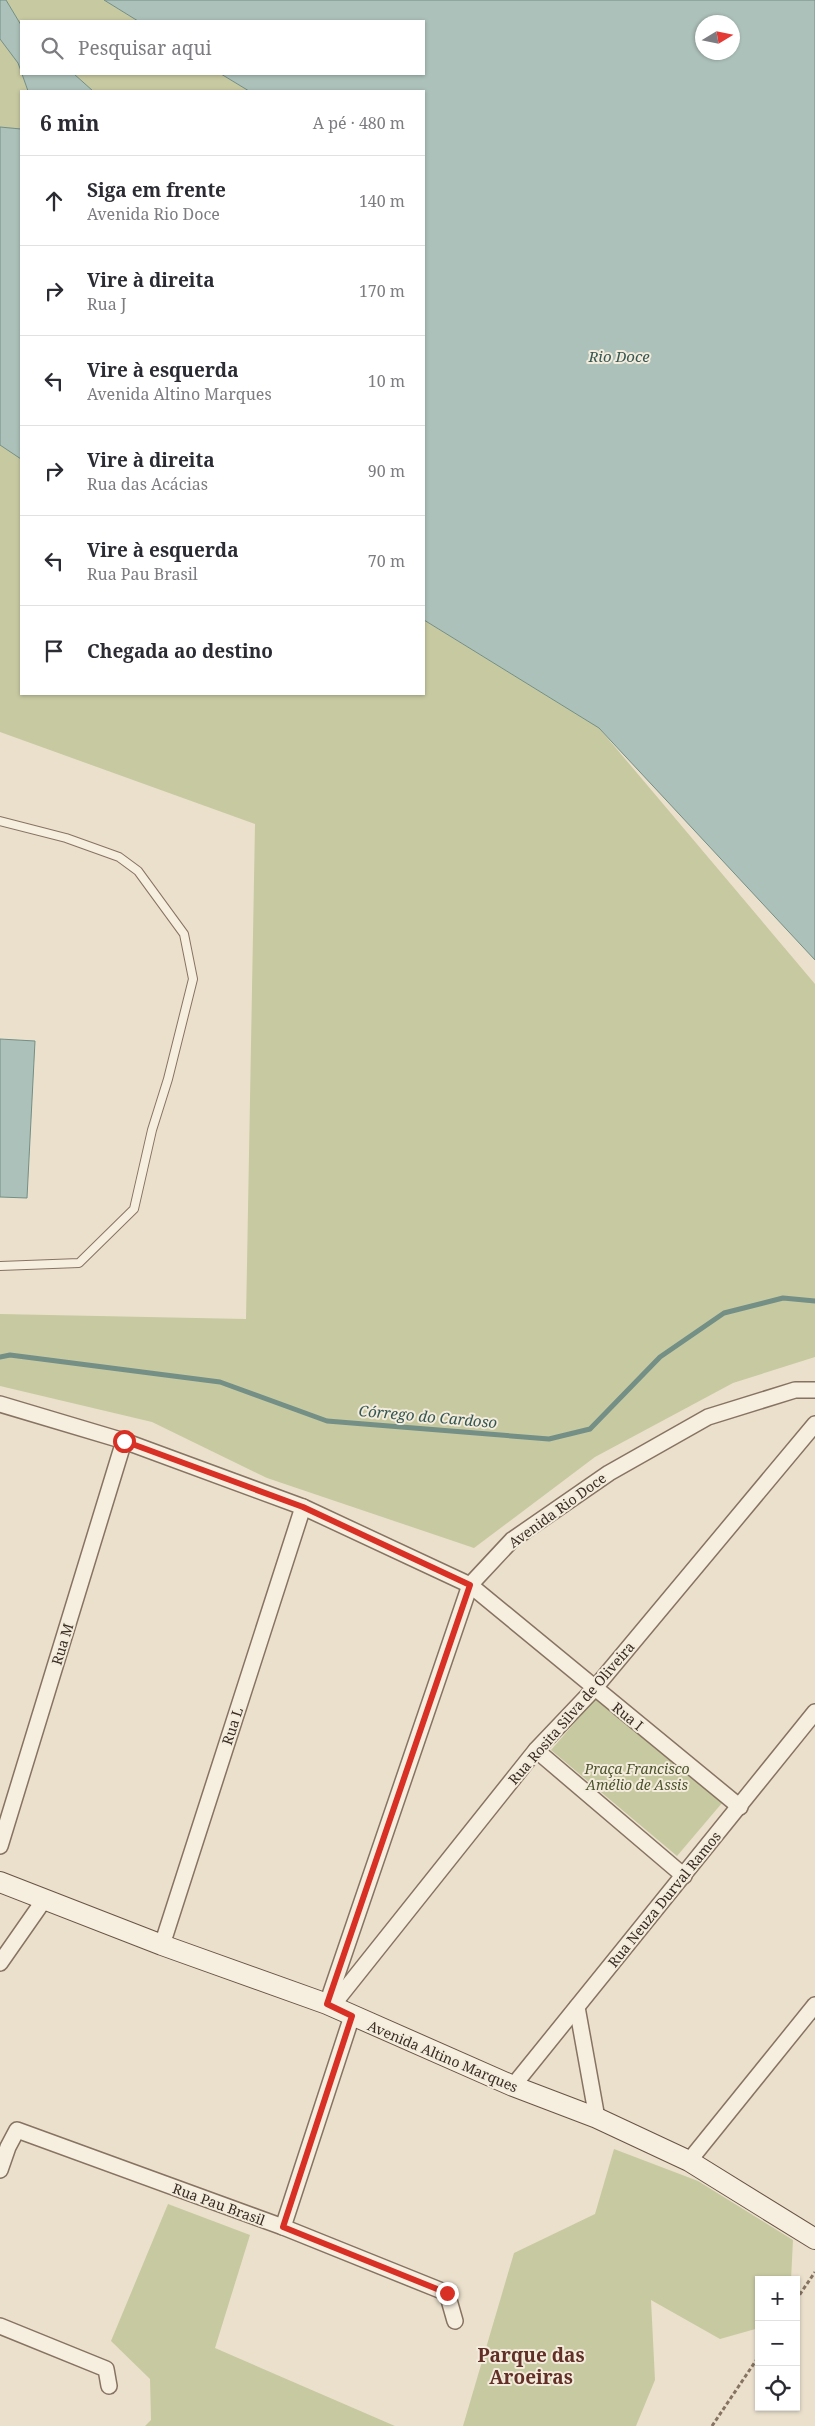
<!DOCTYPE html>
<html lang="pt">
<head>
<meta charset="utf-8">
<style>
  :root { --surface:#fff; --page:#f7f7f7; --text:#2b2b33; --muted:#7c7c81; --line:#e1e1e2 }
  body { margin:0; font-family:"Noto Serif",serif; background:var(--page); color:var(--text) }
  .controls { position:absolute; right:15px; bottom:15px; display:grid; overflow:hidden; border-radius:0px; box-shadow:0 1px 4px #0004 }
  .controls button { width:45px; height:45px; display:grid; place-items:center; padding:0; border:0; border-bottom:1px solid var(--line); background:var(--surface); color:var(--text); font:25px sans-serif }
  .compass { position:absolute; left:695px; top:15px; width:45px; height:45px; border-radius:50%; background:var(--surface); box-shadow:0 1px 4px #0004; rotate:80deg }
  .stop { position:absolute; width:15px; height:15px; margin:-11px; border:4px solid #d93025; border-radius:50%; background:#fff }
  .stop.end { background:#d93025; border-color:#fff; box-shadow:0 1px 5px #0008 }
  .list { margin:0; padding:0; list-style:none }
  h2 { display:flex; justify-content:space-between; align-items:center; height:65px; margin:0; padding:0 20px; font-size:21px }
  h2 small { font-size:16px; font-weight:400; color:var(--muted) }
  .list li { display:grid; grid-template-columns:32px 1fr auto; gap:15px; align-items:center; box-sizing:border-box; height:90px; padding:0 20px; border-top:1px solid var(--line) }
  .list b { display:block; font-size:19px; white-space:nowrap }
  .list p { margin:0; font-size:16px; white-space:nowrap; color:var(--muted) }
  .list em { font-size:16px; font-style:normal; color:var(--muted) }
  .icon { flex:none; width:28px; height:28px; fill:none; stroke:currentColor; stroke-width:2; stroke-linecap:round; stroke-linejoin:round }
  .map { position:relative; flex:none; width:815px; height:2426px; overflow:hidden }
  .search { position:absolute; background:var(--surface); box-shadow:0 1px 4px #0004; left:20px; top:20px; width:405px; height:55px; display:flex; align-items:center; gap:12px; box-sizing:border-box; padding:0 18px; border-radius:0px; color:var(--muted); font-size:19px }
  .panel { position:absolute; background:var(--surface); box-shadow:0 1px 4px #0004; left:20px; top:90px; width:405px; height:605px; border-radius:0px }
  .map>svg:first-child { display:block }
</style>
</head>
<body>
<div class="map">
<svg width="815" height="2426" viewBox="0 0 815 2426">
  <rect width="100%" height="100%" fill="#ebe0cc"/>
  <g fill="#c7c9a1">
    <polygon points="6,0 104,0 138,21 21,21 21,25"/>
    <polygon points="0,39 18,63 28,91 21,91 21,129 0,127"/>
    <polygon points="74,74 221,74 249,91 93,91"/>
    <polygon points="0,445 21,459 21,694 424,694 424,620 599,728 815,984 815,1357 733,1383 595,1457 474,1548 267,1478 152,1422 0,1386 0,1314 246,1319 255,824 0,732"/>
    <polygon points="597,1697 722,1803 677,1856 551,1750"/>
    <polygon points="614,2149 698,2181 793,2240 791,2280 759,2280 759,2328 720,2339 651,2300 655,2380 636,2426 463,2426 514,2253 595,2214"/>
    <polygon points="168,2204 250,2235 215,2348 395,2426 145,2426 151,2420 150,2379 111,2341"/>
  </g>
  <g fill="#acc1b9" stroke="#738f86" fill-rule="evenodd">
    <polygon points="0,0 6,0 21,25 21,71 18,63 0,39"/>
    <path d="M104,0H815V960L599,728L424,620V91H249L221,74H424V21H138ZM702,22H732V52H702Z"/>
    <polygon points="22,74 74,74 93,91 28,91"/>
    <polygon points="0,127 21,129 21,459 0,445"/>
    <polygon points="0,1039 35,1041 27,1198 0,1197"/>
  </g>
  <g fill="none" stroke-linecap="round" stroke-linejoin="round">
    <polyline stroke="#738f86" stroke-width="5" points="0,1357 10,1355 220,1382 327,1421 549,1439 590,1429 660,1357 724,1313 783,1298 815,1301"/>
    <defs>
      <polyline id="lane" points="0,821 66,838 119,857 138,871 184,934 193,979 168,1079 152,1130 134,1209 79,1263 0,1266"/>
      <g id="street">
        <polyline points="0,1404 124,1441 303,1507 470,1585 740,1807"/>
        <polyline points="536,1750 684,1876"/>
        <polyline points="0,1846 124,1441"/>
        <polyline points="162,1945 303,1507"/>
        <polyline points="0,1963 44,1900"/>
        <polyline points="327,2004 470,1585 512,1540 609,1473 708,1417 795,1390 815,1390"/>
        <polyline points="332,2006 536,1750 594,1689 815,1424"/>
        <polyline points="577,2007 597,2118"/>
        <polyline points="513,2086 815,1712"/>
        <polyline points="689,2161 815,2005"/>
        <polyline points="0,2170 8,2147 17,2130 283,2227 447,2293 455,2321"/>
        <polyline points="283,2227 352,2016"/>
        <polyline points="0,2326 106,2369 109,2386"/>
      </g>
      <polyline id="secondary" points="0,1882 162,1945 327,2004 513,2086 597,2118 689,2161 815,2239"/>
    </defs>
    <use href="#lane" stroke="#877361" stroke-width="10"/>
    <use href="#street" stroke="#877361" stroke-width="18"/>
    <use href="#secondary" stroke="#695444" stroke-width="22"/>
    <g stroke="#877361" stroke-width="3" stroke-dasharray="4 2.5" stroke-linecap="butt">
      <polyline points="796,2300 815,2272"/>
      <polyline points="712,2426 759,2356"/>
    </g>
    <use href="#lane" stroke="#f6eedf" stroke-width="8"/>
    <use href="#street" stroke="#f6eedf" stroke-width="15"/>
    <use href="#secondary" stroke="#f6eedf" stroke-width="20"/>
  </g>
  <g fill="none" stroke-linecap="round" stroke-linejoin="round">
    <polyline stroke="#d93025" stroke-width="6" points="124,1441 303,1507 470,1585 327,2004 352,2016 283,2227 447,2293"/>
  </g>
  <g text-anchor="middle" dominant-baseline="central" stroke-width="4" stroke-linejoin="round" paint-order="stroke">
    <g font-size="14" fill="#392c23" stroke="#f3ebdb">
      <text transform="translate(557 1510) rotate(-36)">Avenida Rio Doce</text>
      <text transform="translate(62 1644) rotate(-73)">Rua M</text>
      <text transform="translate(571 1713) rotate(-49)">Rua Rosita Silva de Oliveira</text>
      <text transform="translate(628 1716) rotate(39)">Rua I</text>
      <text transform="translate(232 1726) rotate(-72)">Rua L</text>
      <text transform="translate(664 1899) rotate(-51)">Rua Neuza Durval Ramos</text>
      <text transform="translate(443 2056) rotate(23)">Avenida Altino Marques</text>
      <text transform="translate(219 2204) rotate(20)">Rua Pau Brasil</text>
    </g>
    <g font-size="14" font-style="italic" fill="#4c542c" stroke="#f3ebdb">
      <text x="637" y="1768">Praça Francisco<tspan x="637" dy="16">Amélio de Assis</tspan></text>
    </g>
    <g font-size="15" font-style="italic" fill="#345753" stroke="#f3ebdb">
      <text x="619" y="356">Rio Doce</text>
      <text transform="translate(428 1416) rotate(5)">Córrego do Cardoso</text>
    </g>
    <g font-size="19" font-weight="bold" fill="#622f27" stroke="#f3ebdb">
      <text x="531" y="2355">Parque das<tspan x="531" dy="22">Aroeiras</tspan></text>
    </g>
  </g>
</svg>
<div class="controls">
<button>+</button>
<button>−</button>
<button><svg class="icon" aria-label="locate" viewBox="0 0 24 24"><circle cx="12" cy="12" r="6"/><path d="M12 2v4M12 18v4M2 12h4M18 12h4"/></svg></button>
</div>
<svg class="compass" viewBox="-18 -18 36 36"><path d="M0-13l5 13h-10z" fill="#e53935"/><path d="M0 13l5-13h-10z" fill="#7c7c81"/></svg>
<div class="stop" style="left:124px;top:1441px"></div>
<div class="stop end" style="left:447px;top:2293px"></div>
<div class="search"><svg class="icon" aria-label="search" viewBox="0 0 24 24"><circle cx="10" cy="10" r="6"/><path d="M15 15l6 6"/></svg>Pesquisar aqui</div>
<section class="panel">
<h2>6 min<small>A pé · 480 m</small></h2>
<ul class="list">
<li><svg class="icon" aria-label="ahead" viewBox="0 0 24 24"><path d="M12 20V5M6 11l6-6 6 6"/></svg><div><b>Siga em frente</b><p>Avenida Rio Doce</p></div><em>140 m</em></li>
<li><svg class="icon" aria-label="right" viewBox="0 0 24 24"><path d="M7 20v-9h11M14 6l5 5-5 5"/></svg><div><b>Vire à direita</b><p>Rua J</p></div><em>170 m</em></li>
<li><svg class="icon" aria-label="left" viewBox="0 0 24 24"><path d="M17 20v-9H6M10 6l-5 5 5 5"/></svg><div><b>Vire à esquerda</b><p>Avenida Altino Marques</p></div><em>10 m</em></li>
<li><svg class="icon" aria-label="right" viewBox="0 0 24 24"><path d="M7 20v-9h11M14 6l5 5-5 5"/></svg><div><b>Vire à direita</b><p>Rua das Acácias</p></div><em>90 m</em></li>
<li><svg class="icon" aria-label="left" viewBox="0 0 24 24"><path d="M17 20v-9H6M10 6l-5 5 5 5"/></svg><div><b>Vire à esquerda</b><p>Rua Pau Brasil</p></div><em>70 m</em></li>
<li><svg class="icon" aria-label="arrive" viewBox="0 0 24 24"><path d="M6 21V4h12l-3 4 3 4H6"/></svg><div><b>Chegada ao destino</b></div></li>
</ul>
</section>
</div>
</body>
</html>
